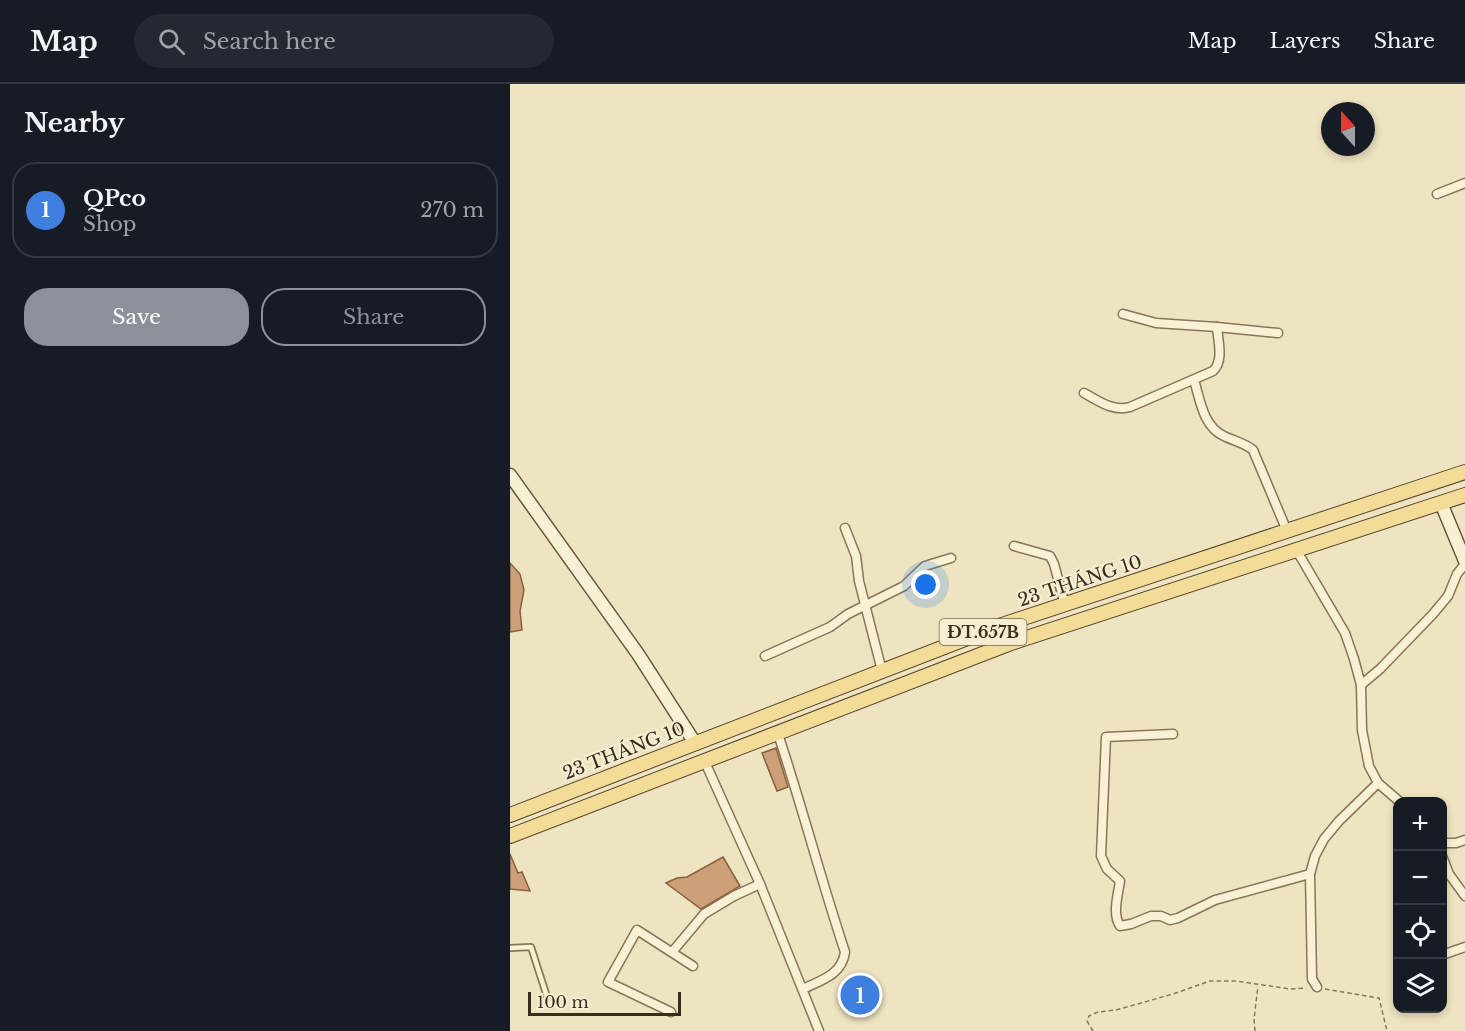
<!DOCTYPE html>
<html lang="en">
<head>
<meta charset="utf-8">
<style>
  :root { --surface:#171b24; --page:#242831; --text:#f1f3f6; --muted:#9ea1a6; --line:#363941; --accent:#8c9099 }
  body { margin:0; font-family:"Libre Baskerville",serif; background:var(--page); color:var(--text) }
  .controls { position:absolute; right:18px; bottom:18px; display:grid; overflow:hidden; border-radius:12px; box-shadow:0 3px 9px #0003 }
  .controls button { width:54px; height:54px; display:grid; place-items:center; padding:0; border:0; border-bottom:2px solid var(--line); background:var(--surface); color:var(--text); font:30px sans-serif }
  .compass { position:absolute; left:811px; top:18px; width:54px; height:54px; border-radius:50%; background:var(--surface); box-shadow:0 3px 9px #0003; rotate:339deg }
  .scale { position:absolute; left:18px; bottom:15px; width:153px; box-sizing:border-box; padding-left:6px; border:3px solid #382c1d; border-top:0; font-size:16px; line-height:21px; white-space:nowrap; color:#382c1d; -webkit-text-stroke:4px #f6eed1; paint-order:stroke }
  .you { position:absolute; left:416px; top:501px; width:21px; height:21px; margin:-15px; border:4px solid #fff; border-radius:50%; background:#1a73e8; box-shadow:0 0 0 9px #1a73e833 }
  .badge { display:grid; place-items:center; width:39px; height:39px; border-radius:50%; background:var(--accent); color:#fff; font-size:20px; font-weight:700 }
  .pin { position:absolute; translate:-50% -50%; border:3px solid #fff; box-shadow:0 2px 6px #0006 }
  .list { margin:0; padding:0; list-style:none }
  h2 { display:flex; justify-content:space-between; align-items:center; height:78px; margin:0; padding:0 24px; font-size:26px }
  h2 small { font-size:20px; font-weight:400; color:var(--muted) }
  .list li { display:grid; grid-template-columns:39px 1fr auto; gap:18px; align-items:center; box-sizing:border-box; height:96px; margin:0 12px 12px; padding:0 12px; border:2px solid var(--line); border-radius:24px }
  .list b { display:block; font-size:22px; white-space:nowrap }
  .list p { margin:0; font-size:20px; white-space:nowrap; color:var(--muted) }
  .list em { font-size:20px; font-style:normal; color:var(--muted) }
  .actions { display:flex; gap:12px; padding:18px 24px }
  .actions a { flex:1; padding:14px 0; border:2px solid var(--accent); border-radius:24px; text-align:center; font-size:21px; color:var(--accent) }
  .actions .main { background:var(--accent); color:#fff }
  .icon { flex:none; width:33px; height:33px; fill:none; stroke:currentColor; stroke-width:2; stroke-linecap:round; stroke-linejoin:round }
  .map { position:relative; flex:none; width:955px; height:947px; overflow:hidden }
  header { display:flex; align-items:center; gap:36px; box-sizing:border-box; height:84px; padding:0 30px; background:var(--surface); border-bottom:2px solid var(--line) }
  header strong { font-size:28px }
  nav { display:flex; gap:33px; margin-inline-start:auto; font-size:21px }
  .search { width:420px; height:54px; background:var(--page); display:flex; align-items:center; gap:15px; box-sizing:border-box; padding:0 21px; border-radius:33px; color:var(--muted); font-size:22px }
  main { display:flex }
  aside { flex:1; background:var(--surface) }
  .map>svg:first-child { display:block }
</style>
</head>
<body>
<header>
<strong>Map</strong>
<div class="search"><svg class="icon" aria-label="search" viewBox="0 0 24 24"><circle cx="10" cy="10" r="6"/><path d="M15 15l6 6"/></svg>Search here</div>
<nav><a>Map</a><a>Layers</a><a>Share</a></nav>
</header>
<main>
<aside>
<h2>Nearby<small></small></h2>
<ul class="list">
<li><span class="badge" style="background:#3f7fe0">1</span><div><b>QPco</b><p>Shop</p></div><em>270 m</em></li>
</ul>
<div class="actions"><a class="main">Save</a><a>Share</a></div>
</aside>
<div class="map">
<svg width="955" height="947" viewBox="0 0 955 947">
  <rect width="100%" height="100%" fill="#efe4c1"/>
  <g fill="#cea077" stroke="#88603e" stroke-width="1.5">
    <polygon points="0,479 10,490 14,506 10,527 12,546 0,548"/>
    <polygon points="266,664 278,703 267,707 252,669"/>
    <polygon points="0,770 8,789 12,788 20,807 0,805"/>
    <polygon points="213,773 230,802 191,825 156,799 167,794 177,793"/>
  </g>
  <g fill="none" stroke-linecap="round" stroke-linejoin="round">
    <defs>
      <polyline id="lane" points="0,864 21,863 40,922"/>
      <g id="street">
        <polyline points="927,110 955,99"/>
        <polyline points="613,230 646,239 707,243"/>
        <path d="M684,296C690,315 693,343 714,352C724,357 735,359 743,366L777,447"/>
        <path d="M574,309C589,317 603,328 620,323L703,287C714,277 708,257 707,243L768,249"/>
        <polyline points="335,444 346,472 349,497 372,587"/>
        <polyline points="504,462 540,472 544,480 555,521"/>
        <polyline points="787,467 835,549 844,575 851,601 852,646 859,682 868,699 890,718"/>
        <polyline points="255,572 320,543 338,530 394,502 415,482 441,474"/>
        <polyline points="851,601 870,585 923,530 938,512 947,490 955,480"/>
        <path d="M268,650C292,722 311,796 335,868C332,891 311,896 293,905"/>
        <path d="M663,650L596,653L591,772L597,785L610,797C608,811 602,830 610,842L621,840L641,832H651L660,836L668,834L705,816L800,790"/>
        <polyline points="195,678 250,800 309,947"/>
        <polyline points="932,759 946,759 955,756"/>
        <polyline points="932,772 939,790 955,812"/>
        <polyline points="163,867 194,830 224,812 250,800"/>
        <polyline points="932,871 955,863"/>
        <polyline points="807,903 802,895 800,790 805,772 814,755 829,737 868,699"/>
        <polyline points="161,928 98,898 127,846 183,882"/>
      </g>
      <g id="secondary">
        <polyline points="0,391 128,570 185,659"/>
        <polyline points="931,419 955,477"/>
      </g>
      <g id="primary">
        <polyline points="0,731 486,543 955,388"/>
        <polyline points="0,752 501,559 955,411"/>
      </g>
    </defs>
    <use href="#lane" stroke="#897558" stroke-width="8"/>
    <use href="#street" stroke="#897558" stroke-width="11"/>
    <use href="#secondary" stroke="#6a563c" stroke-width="15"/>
    <use href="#primary" stroke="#56432d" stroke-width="16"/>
    <g stroke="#897558" stroke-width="1.5" stroke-dasharray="4.5 3" stroke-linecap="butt">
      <polyline points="815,905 869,914 877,947"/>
      <polyline points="583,947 577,937 579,932 588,928 606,926 663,910 700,897 726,897 780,905 795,904"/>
      <polyline points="745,947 744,935 748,902"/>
    </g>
    <use href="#lane" stroke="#f9f1d5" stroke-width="4.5"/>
    <use href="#street" stroke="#f9f1d5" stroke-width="8"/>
    <use href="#secondary" stroke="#f9f1d5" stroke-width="12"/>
    <use href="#primary" stroke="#f3dc98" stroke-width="14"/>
  </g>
  <g text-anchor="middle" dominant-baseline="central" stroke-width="4.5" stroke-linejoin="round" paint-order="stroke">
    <rect fill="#f6eed1" stroke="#716653" stroke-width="1.5" x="429.5" y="535" width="87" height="26" rx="4.5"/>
    <g font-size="16" font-weight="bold" fill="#382c1d">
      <text x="473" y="548">ĐT.657B</text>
    </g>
    <g font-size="18" fill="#382c1d" stroke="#f6eed1">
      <text transform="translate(570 497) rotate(-18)">23 THÁNG 10</text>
      <text transform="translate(114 667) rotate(-21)">23 THÁNG 10</text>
    </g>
  </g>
</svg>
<div class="controls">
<button>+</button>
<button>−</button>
<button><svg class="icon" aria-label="locate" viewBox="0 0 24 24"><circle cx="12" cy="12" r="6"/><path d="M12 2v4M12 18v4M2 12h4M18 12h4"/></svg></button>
<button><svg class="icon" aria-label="layers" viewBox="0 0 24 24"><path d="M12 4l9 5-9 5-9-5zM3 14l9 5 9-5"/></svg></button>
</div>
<svg class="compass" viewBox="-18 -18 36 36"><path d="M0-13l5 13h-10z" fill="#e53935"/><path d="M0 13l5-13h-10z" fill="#9ea1a6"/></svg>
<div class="scale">100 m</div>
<div class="you"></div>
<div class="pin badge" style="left:350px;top:911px;background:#3f7fe0">1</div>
</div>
</main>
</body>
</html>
